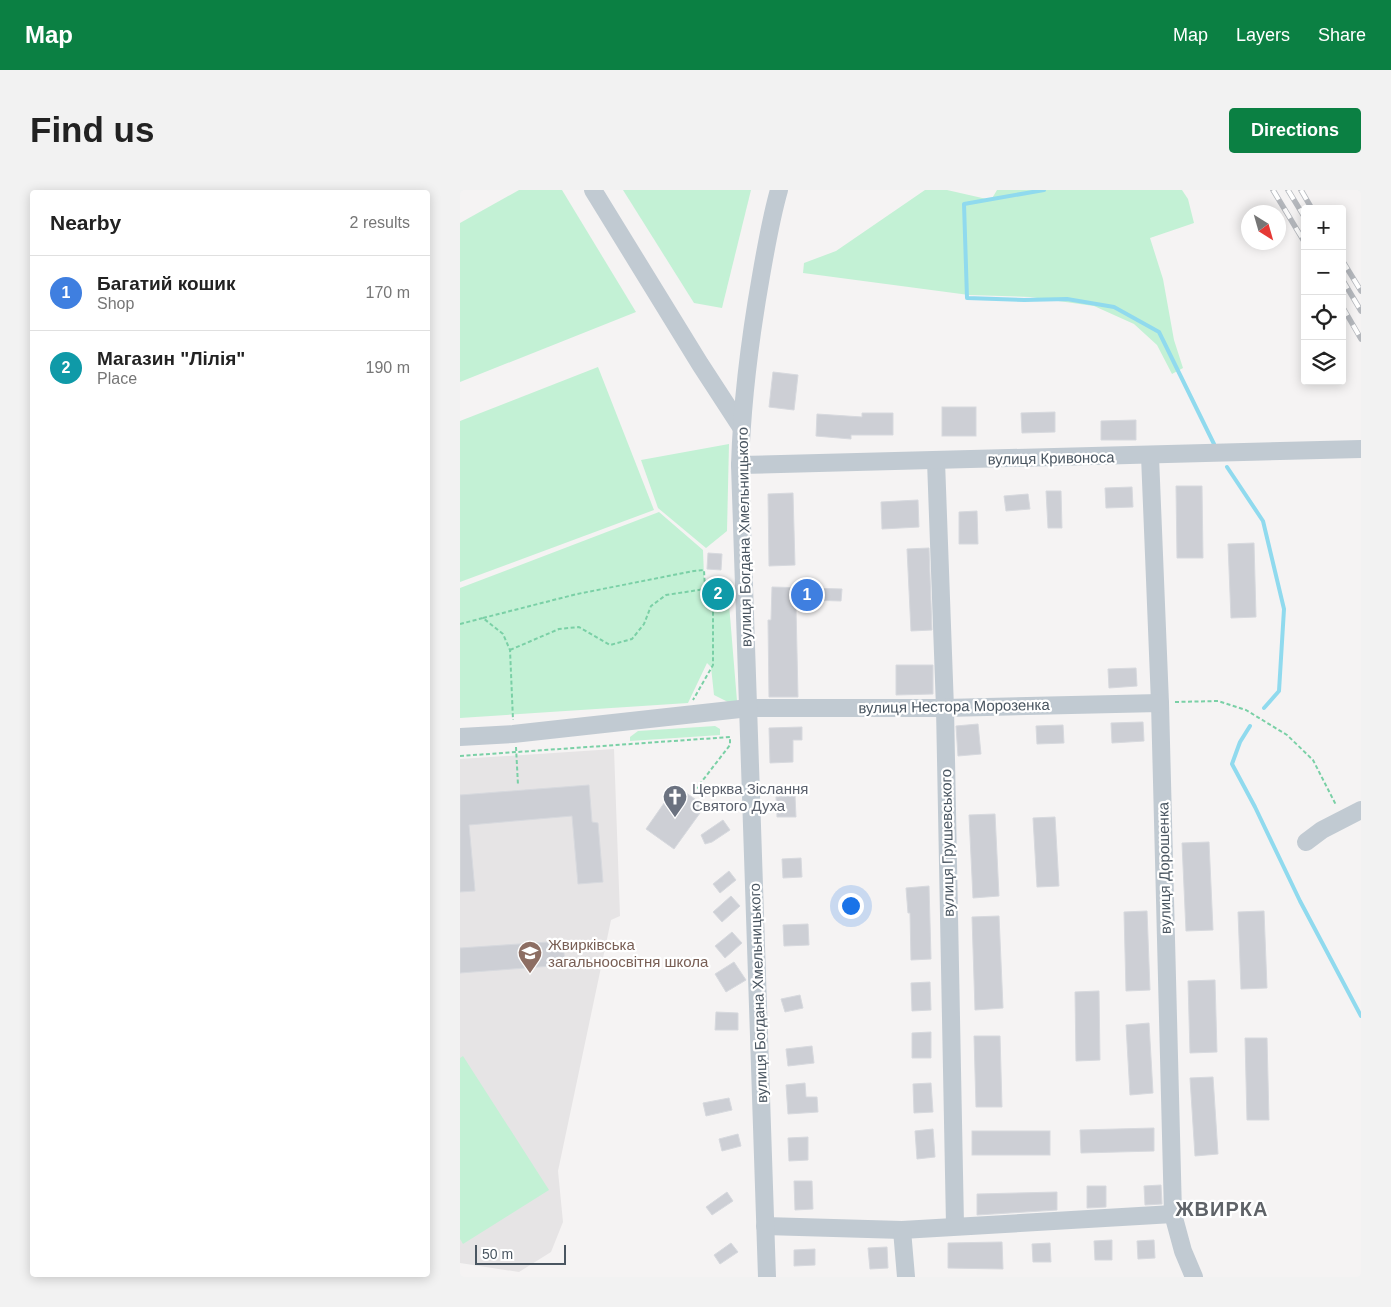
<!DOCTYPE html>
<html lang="en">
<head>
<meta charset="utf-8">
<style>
  :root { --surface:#fff; --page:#f2f2f2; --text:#222; --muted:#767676; --line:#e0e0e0; --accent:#0b8043 }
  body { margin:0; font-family:Helvetica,sans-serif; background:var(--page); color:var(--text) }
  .controls { position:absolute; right:15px; top:15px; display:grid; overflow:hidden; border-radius:5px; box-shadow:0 2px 12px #0003 }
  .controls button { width:45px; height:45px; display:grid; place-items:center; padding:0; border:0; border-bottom:1px solid var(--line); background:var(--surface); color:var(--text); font:25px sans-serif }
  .compass { position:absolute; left:781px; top:15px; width:45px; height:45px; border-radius:50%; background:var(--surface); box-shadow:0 2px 12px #0003; rotate:143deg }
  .scale { position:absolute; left:15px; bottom:12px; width:91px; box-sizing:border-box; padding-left:5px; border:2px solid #4a5661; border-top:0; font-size:14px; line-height:18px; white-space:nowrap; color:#4a5661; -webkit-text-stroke:4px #fff; paint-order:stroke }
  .you { position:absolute; left:390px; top:715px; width:18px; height:18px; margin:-12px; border:4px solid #fff; border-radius:50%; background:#1a73e8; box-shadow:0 0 0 8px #1a73e833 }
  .badge { display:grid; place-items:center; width:32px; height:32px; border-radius:50%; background:var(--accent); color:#fff; font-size:16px; font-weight:700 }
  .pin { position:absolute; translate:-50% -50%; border:2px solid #fff; box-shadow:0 1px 5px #0006 }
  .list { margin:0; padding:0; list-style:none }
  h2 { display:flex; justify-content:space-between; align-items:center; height:65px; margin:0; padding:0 20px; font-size:21px }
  h2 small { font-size:16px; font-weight:400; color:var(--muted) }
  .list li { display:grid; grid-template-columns:32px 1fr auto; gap:15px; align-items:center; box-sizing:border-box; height:75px; padding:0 20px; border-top:1px solid var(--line) }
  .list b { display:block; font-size:19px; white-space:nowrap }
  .list p { margin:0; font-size:16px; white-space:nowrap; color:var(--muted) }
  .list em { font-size:16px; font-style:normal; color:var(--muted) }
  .icon { flex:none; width:28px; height:28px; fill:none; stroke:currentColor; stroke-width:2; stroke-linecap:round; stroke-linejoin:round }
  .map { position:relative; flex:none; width:901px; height:1087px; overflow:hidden; border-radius:5px }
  header { display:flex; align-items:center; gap:30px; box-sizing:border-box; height:70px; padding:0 25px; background:var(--accent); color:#fff }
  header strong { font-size:24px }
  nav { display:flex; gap:28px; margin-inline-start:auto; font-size:18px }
  .intro { display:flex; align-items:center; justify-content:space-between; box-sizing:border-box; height:120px; padding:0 30px }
  h1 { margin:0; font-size:35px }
  .button { padding:12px 22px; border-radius:5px; background:var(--accent); color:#fff; font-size:18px; font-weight:700 }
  main { display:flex; gap:30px; padding:0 30px }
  aside { flex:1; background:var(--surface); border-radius:5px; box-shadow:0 2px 12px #0003 }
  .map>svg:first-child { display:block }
</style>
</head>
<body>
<header>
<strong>Map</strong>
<nav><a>Map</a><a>Layers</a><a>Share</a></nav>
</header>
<div class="intro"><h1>Find us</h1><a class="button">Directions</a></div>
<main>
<aside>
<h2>Nearby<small>2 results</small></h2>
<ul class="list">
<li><span class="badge" style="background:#3f7fe0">1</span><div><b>Багатий кошик</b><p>Shop</p></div><em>170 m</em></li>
<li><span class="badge" style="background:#0f9aa8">2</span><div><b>Магазин &quot;Лілія&quot;</b><p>Place</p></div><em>190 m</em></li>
</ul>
</aside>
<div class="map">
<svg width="901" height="1087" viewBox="0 0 901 1087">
  <rect width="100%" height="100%" fill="#f5f3f3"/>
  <polygon fill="#e6e4e5" points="154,559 160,726 151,730 98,981 103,1032 91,1062 59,1082 0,1073 0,569"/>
  <g fill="#c3f1d5">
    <polygon points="59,0 102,0 176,122 0,192 0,33"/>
    <polygon points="163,0 291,0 262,118 234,113"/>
    <polygon points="465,0 487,0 531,10 537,0 722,0 728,9 734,33 690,48 703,89 714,150 723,178 712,184 697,155 674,134 634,116 570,107 509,105 343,83 344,73 376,61"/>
    <polygon points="138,177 194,320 0,392 0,231"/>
    <polygon points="269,254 267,341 246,358 198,318 181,270"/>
    <polygon points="199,322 243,360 245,414 269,414 277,511 268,512 254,505 251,477 247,473 228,513 0,528 0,398"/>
    <polygon points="255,536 260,539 260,545 170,551 170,547 178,541"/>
    <polygon points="3,866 89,1000 3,1054 0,1049 0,868"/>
  </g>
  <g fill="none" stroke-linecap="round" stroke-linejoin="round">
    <g stroke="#90daee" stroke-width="4">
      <polyline points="584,0 504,14 507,108 564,110 607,109 654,117 699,142 754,254"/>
      <polyline points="767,277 803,331 824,419 819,501 804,518"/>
      <polyline points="790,536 780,552 772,574 795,617 840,711 901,826"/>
    </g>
  </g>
  <g fill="#cdcfd5" stroke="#d7d9de">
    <polygon points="313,182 338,185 334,220 309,217"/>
    <rect x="482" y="217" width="34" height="29"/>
    <polygon points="595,222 595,242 562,243 561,223"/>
    <polygon points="402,223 433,223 433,245 391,245 391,249 356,246 357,224 402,227"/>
    <polygon points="676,230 676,250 641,250 641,231"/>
    <polygon points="716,296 742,296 743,368 717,368"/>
    <polygon points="672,297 673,317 646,318 645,298"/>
    <polygon points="586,301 601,301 602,338 588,338"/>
    <polygon points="333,303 335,375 309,376 308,304"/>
    <polygon points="568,304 570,319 546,321 544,306"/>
    <polygon points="458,310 459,337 422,339 421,312"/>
    <polygon points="517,321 518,354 499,354 499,322"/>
    <polygon points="794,353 796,427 771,428 768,354"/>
    <polygon points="469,358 472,440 451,441 447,359"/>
    <polygon points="248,363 262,364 261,380 247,379"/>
    <polygon points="312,397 382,399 381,411 348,410 348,419 336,418 338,507 309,507 308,430 311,430"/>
    <polygon points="436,475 473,475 473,504 436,505"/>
    <polygon points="676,478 677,496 649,498 648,479"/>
    <polygon points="683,532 684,551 652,553 651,533"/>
    <polygon points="518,534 521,564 498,566 496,536"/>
    <polygon points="603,535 604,553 577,554 576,536"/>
    <polygon points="342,537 342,550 333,550 333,572 310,573 309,538"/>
    <polygon points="129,595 132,632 138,633 143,692 118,694 112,626 9,635 15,701 0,702 0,605"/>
    <polygon points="216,596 245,616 214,659 186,639"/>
    <polygon points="335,606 336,627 317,627 316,607"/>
    <polygon points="535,624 539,706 513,708 509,625"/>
    <polygon points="595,627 599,696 577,697 573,628"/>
    <polygon points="263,630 270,640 252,652 245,654 241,645"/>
    <polygon points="749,652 753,740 726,741 722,653"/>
    <polygon points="341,668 342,687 323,688 322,669"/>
    <polygon points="269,681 276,690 260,703 253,694"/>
    <polygon points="469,696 471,769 451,770 450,723 448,723 446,698"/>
    <polygon points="271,706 280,716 262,732 253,722"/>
    <polygon points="687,721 690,800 666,801 664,722"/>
    <polygon points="804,721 807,798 781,799 778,722"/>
    <polygon points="539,726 543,818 515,820 512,727"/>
    <polygon points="348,734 349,755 324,756 323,735"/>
    <polygon points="272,742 282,753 265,768 255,756"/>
    <polygon points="103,751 105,775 0,783 0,758"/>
    <polygon points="274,772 286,790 266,802 255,784"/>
    <polygon points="755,790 757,862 730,863 728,791"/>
    <polygon points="470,792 471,820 452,821 451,793"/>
    <polygon points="639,801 640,870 616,871 615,802"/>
    <polygon points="340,805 343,818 325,822 321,809"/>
    <polygon points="256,822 278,823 278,840 255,840"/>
    <polygon points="689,833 693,903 670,905 666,835"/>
    <polygon points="471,842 471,868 452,868 452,843"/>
    <polygon points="514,846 540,846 542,917 516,917"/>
    <polygon points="785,848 807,848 809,930 787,930"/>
    <polygon points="352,856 354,873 328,876 326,859"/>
    <polygon points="753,887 758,964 735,966 730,888"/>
    <polygon points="345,893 346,907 357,907 358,922 328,924 326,895"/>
    <polygon points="471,893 473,922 454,923 453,894"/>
    <polygon points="269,908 272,920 246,926 243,913"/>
    <polygon points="694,938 694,961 621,963 620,940"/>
    <polygon points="473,939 475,967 457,969 455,941"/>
    <rect x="512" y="941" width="78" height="24"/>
    <polygon points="278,944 281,956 262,961 259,949"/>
    <polygon points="348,947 348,970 329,971 328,948"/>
    <polygon points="334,991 352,991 353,1019 335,1020"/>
    <polygon points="701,995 702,1014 685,1015 684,996"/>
    <polygon points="627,996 646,996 646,1017 627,1018"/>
    <polygon points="267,1002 273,1011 252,1025 246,1017"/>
    <polygon points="597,1002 597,1020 517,1025 517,1004"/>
    <polygon points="652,1050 652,1070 635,1070 634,1051"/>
    <polygon points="694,1050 695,1068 678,1069 677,1051"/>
    <polygon points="542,1052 543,1079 488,1078 488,1053"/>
    <polygon points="271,1053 278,1062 260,1074 254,1065"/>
    <polygon points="590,1053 591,1072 573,1072 572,1054"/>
    <polygon points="427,1057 428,1078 410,1079 408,1058"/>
    <polygon points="355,1059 355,1075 334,1076 334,1060"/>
  </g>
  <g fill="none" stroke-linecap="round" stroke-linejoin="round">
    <g stroke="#7ad0a6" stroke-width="2" stroke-dasharray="4 2.5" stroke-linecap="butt">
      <polyline points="23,428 117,404 234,381 244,380 245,399"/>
      <polyline points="0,434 23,428 43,444 50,460 53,530"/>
      <polyline points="50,460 99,439 119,437 150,455 172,449 184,434 191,416 206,405 245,399 253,414 253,475 233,510"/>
      <polyline points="715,512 758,511 786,520 827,545 853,570 876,615"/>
      <polyline points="56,557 58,595"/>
      <polyline points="0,566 270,547 270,555 236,599"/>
    </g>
    <g stroke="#c1cad2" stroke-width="18">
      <polyline points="133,0 240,174 281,237"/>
      <polyline points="690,266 700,513 713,1024 723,1061 734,1087"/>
      <polyline points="476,271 485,518 495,1035"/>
      <polyline points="280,275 901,259"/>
      <polyline points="0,547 53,544 289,518 485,518 700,513"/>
      <polyline points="846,652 862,640 901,620"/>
      <polyline points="305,1036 442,1040 713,1024"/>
      <polyline points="442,1040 446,1087"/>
      <path d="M307,1087L280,275C282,211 290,148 301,86C306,57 311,28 319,0"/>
    </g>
    <defs>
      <g id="rail">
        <polyline points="813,0 845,53"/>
        <polyline points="828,0 845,28"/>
        <polyline points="841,0 852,19"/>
        <polyline points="882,70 901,101"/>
        <polyline points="882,89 901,121"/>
        <polyline points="882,116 901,149"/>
      </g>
    </defs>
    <use href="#rail" stroke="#b5b8bd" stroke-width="5.5"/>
    <use href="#rail" stroke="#fff" stroke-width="4" stroke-dasharray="11" stroke-linecap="butt"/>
  </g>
  <defs>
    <symbol id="church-pin" viewBox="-11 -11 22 30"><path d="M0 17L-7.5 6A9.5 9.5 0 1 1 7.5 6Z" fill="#6b7280" stroke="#fff"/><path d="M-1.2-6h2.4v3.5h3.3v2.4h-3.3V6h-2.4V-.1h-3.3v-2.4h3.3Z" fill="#fff"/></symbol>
    <symbol id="school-pin" viewBox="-11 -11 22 30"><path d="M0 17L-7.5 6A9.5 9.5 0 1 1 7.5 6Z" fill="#8d6e63" stroke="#fff"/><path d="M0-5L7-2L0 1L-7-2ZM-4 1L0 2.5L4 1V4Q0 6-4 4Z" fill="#fff"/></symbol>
  </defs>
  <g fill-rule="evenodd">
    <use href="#church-pin" x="201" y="593" width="28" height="38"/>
    <use href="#school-pin" x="56" y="749" width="28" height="38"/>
  </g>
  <g text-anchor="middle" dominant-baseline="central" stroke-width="4.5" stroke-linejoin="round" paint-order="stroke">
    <g font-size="15" fill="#4a5661" stroke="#fff">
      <text transform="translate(591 268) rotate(-1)">вулиця Кривоноса</text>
      <text transform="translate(284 347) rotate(-91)">вулиця Богдана Хмельницького</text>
      <text transform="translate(494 516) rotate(-1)">вулиця Нестора Морозенка</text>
      <text transform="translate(487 653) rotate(-91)">вулиця Грушевського</text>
      <text transform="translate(704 678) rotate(-91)">вулиця Дорошенка</text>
      <text transform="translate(298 803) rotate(-92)">вулиця Богдана Хмельницького</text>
    </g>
    <g font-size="15" fill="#5b616d" stroke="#fff" text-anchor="start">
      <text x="232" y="598">Церква Зіслання<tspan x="232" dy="17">Святого Духа</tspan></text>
    </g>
    <g font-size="15" fill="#785e54" stroke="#fff" text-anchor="start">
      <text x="88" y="754">Жвирківська<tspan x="88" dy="17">загальноосвітня школа</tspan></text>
    </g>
    <g font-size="20" font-weight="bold" letter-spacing="1" fill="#5f6368" stroke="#fff">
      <text x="762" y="1019">ЖВИРКА</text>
    </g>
  </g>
</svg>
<div class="controls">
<button>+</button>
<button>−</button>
<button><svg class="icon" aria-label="locate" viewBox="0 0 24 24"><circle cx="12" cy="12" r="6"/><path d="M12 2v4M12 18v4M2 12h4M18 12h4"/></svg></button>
<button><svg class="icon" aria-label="layers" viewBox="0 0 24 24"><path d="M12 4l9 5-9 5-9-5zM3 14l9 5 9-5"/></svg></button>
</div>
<svg class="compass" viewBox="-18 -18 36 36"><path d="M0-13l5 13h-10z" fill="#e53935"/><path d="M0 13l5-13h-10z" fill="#767676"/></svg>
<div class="scale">50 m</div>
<div class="you"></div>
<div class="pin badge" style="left:347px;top:405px;background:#3f7fe0">1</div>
<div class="pin badge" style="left:258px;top:404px;background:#0f9aa8">2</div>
</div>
</main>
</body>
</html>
